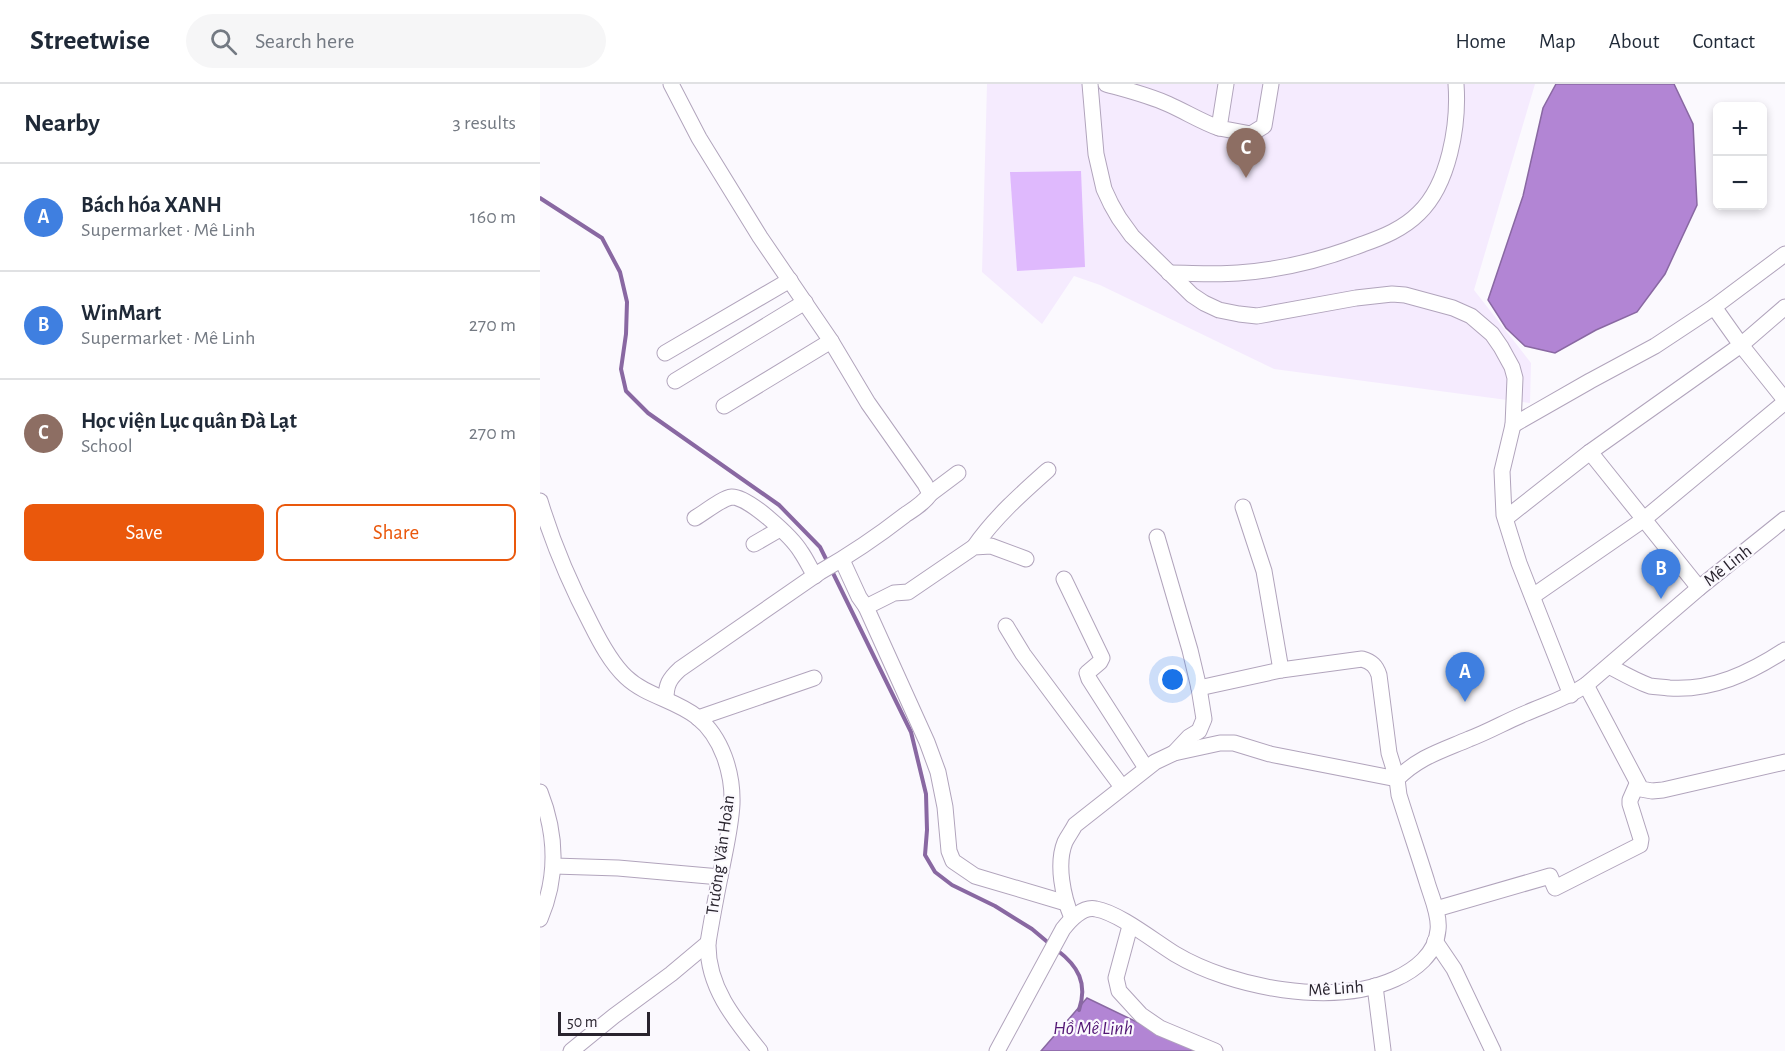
<!DOCTYPE html>
<html lang="en">
<head>
<meta charset="utf-8">
<style>
  :root { --surface:#fff; --page:#f6f6f7; --text:#1f2937; --muted:#747a83; --line:#e0e1e3; --accent:#ea580c }
  body { margin:0; font-family:"Alegreya Sans",sans-serif; background:var(--page); color:var(--text) }
  .controls { position:absolute; right:18px; top:18px; display:grid; overflow:hidden; border-radius:9px; box-shadow:0 3px 9px #0003 }
  .controls button { width:54px; height:54px; display:grid; place-items:center; padding:0; border:0; border-bottom:2px solid var(--line); background:var(--surface); color:var(--text); font:30px sans-serif }
  .scale { position:absolute; left:18px; bottom:15px; width:92px; box-sizing:border-box; padding-left:6px; border:3px solid #29242e; border-top:0; font-size:16px; line-height:21px; white-space:nowrap; color:#29242e; -webkit-text-stroke:4px #fbf9fe; paint-order:stroke }
  .you { position:absolute; left:633px; top:596px; width:21px; height:21px; margin:-15px; border:4px solid #fff; border-radius:50%; background:#1a73e8; box-shadow:0 0 0 9px #1a73e833 }
  .badge { display:grid; place-items:center; width:39px; height:39px; border-radius:50%; background:var(--accent); color:#fff; font-size:20px; font-weight:700 }
  .pin { position:absolute; translate:-50% -50px; filter:drop-shadow(0 2px 3px #0008) }
  .pin::after { content:''; position:absolute; top:32px; width:21px; height:18px; background:inherit; clip-path:polygon(0 0,100% 0,50% 100%) }
  .list { margin:0; padding:0; list-style:none }
  h2 { display:flex; justify-content:space-between; align-items:center; height:78px; margin:0; padding:0 24px; font-size:26px }
  h2 small { font-size:20px; font-weight:400; color:var(--muted) }
  .list li { display:grid; grid-template-columns:39px 1fr auto; gap:18px; align-items:center; box-sizing:border-box; height:108px; padding:0 24px; border-top:2px solid var(--line) }
  .list b { display:block; font-size:22px; white-space:nowrap }
  .list p { margin:0; font-size:20px; white-space:nowrap; color:var(--muted) }
  .list em { font-size:20px; font-style:normal; color:var(--muted) }
  .actions { display:flex; gap:12px; padding:18px 24px }
  .actions a { flex:1; padding:14px 0; border:2px solid var(--accent); border-radius:9px; text-align:center; font-size:21px; color:var(--accent) }
  .actions .main { background:var(--accent); color:#fff }
  .icon { flex:none; width:33px; height:33px; fill:none; stroke:currentColor; stroke-width:2; stroke-linecap:round; stroke-linejoin:round }
  .map { position:relative; flex:none; width:1245px; height:967px; overflow:hidden }
  header { display:flex; align-items:center; gap:36px; box-sizing:border-box; height:84px; padding:0 30px; background:var(--surface); border-bottom:2px solid var(--line) }
  header strong { font-size:28px }
  nav { display:flex; gap:33px; margin-inline-start:auto; font-size:21px }
  .search { width:420px; height:54px; background:var(--page); display:flex; align-items:center; gap:15px; box-sizing:border-box; padding:0 21px; border-radius:33px; color:var(--muted); font-size:22px }
  main { display:flex }
  aside { flex:1; background:var(--surface) }
  .map>svg:first-child { display:block }
</style>
</head>
<body>
<header>
<strong>Streetwise</strong>
<div class="search"><svg class="icon" aria-label="search" viewBox="0 0 24 24"><circle cx="10" cy="10" r="6"/><path d="M15 15l6 6"/></svg>Search here</div>
<nav><a>Home</a><a>Map</a><a>About</a><a>Contact</a></nav>
</header>
<main>
<aside>
<h2>Nearby<small>3 results</small></h2>
<ul class="list">
<li><span class="badge" style="background:#3f7fe0">A</span><div><b>Bách hóa XANH</b><p>Supermarket · Mê Linh</p></div><em>160 m</em></li>
<li><span class="badge" style="background:#3f7fe0">B</span><div><b>WinMart</b><p>Supermarket · Mê Linh</p></div><em>270 m</em></li>
<li><span class="badge" style="background:#8d6e63">C</span><div><b>Học viện Lục quân Đà Lạt</b><p>School</p></div><em>270 m</em></li>
</ul>
<div class="actions"><a class="main">Save</a><a>Share</a></div>
</aside>
<div class="map">
<svg width="1245" height="967" viewBox="0 0 1245 967">
  <rect width="100%" height="100%" fill="#fbf9fe"/>
  <polygon fill="#f5ebfe" points="447,0 995,0 934,206 991,279 990,319 734,285 560,201 534,192 502,240 442,188"/>
  <polygon fill="#dfb9fd" points="541,87 545,183 477,187 470,88"/>
  <g fill="#b285d4" stroke="#8968a2" stroke-width="1.5">
    <polygon points="1016,0 1134,0 1153,40 1157,121 1125,190 1097,228 1056,246 1015,269 985,262 966,244 948,216 983,112 1003,24"/>
    <polygon points="547,914 657,967 501,967"/>
  </g>
  <g fill="none" stroke-linecap="round" stroke-linejoin="round">
    <g stroke="#8968a2" stroke-width="4">
      <polyline points="0,114 62,154 80,188 87,218 86,250 81,285 86,307 108,329 239,421 280,463 288,479"/>
      <polyline points="291,485 371,648 386,710 387,746 385,771 395,788 412,801 455,822 492,845 511,861"/>
      <path d="M517,866C538,882 548,899 539,926"/>
    </g>
    <defs>
      <g id="minor">
        <polyline points="550,0 556,70 564,105 571,120 579,134 592,152 652,211 664,219 679,226 699,230 717,232 816,214 852,210 865,211 913,224 931,232 952,250 961,263 972,283 975,294 973,341 962,387 964,431 979,479 1031,611"/>
        <path d="M566,0C587,6 608,11 628,20C646,28 662,38 679,44"/>
        <polyline points="686,0 679,44 711,50 724,42 731,0"/>
        <path d="M629,189C652,189 675,191 698,189C741,186 782,176 823,160C843,153 863,145 879,129C909,100 919,41 916,0"/>
        <polyline points="1174,223 1201,261 1245,316"/>
        <polyline points="125,269 250,196"/>
        <polyline points="135,297 265,218"/>
        <polyline points="184,322 291,257"/>
        <polyline points="973,341 1050,297 1115,262 1174,223 1245,170"/>
        <polyline points="1050,368 1159,504"/>
        <polyline points="390,410 418,389"/>
        <path d="M0,417C13,460 30,500 51,540C60,558 71,579 86,593C106,612 136,616 157,633C182,653 193,689 192,720C191,741 186,762 182,783C177,808 172,834 168,859C167,902 194,935 220,967"/>
        <polyline points="703,423 724,487 741,586"/>
        <path d="M155,434C164,429 182,414 192,413C209,413 252,453 261,468C266,475 270,484 275,492"/>
        <polyline points="966,434 1050,368 1201,261 1245,223"/>
        <polyline points="617,453 650,566 659,604 664,635 659,647 649,653 634,669"/>
        <polyline points="214,460 240,445"/>
        <path d="M434,463C455,433 481,410 508,386"/>
        <polyline points="302,476 319,513 326,523 354,509 368,508 434,463 451,462 486,475"/>
        <polyline points="524,495 562,574 560,578 547,589 549,595 606,684"/>
        <polyline points="993,512 1103,436 1245,318"/>
        <polyline points="326,523 387,658 398,688 405,723 409,767 413,777 435,792 526,819"/>
        <polyline points="466,542 483,570 582,703"/>
        <path d="M1069,582C1082,589 1096,597 1110,602C1116,603 1123,603 1129,604C1172,607 1210,589 1245,566"/>
        <polyline points="1046,601 1101,705 1112,707 1123,706 1245,678"/>
        <path d="M126,615C126,601 129,595 140,585L280,488C310,471 338,452 365,431C374,425 384,419 390,410L385,400L328,319L291,257L220,153L159,54L131,0"/>
        <polyline points="158,634 274,594"/>
        <path d="M0,708C17,751 18,793 0,835"/>
        <polyline points="14,782 78,784 180,793"/>
        <polyline points="896,825 1010,792 1015,804 1100,761 1101,755 1090,720 1090,716 1097,700"/>
        <path d="M532,834C523,813 516,780 525,758C528,752 532,747 535,741L615,678L634,669L680,659H694L730,670L857,695L849,669L839,591C836,582 832,578 822,575L741,586L659,604"/>
        <polyline points="590,842 576,894 579,907 601,931 620,944 675,967"/>
        <polyline points="895,857 914,885 953,967"/>
        <polyline points="835,902 843,966"/>
        <polyline points="31,967 74,932 131,890 168,859"/>
        <path d="M457,967L523,845C531,835 543,822 556,825C579,829 614,857 635,870C692,904 793,923 855,895C875,886 896,870 898,846C900,831 891,812 887,798C878,769 868,740 859,711L857,695C879,673 901,667 929,655C948,648 965,638 984,630C1007,620 1025,615 1046,601L1159,504L1245,435"/>
      </g>
    </defs>
    <use href="#minor" stroke="#b1a4bc" stroke-width="17"/>
    <use href="#minor" stroke="#fff" stroke-width="15"/>
  </g>
  <g text-anchor="middle" dominant-baseline="central" stroke-width="4.5" stroke-linejoin="round" paint-order="stroke">
    <g font-size="18" fill="#29242e" stroke="#fbf9fe">
      <text transform="translate(1188 482) rotate(-38)">Mê Linh</text>
      <text transform="translate(181 771) rotate(-82)">Trương Văn Hoàn</text>
      <text transform="translate(796 905) rotate(-4)">Mê Linh</text>
    </g>
    <g font-size="20" font-style="italic" fill="#531775" stroke="#fbf9fe">
      <text x="553" y="944">Hồ Mê Linh</text>
    </g>
  </g>
</svg>
<div class="controls">
<button>+</button>
<button>−</button>
</div>
<div class="scale">50 m</div>
<div class="you"></div>
<div class="pin badge" style="left:925px;top:618px;background:#3f7fe0">A</div>
<div class="pin badge" style="left:1121px;top:515px;background:#3f7fe0">B</div>
<div class="pin badge" style="left:706px;top:94px;background:#8d6e63">C</div>
</div>
</main>
</body>
</html>
